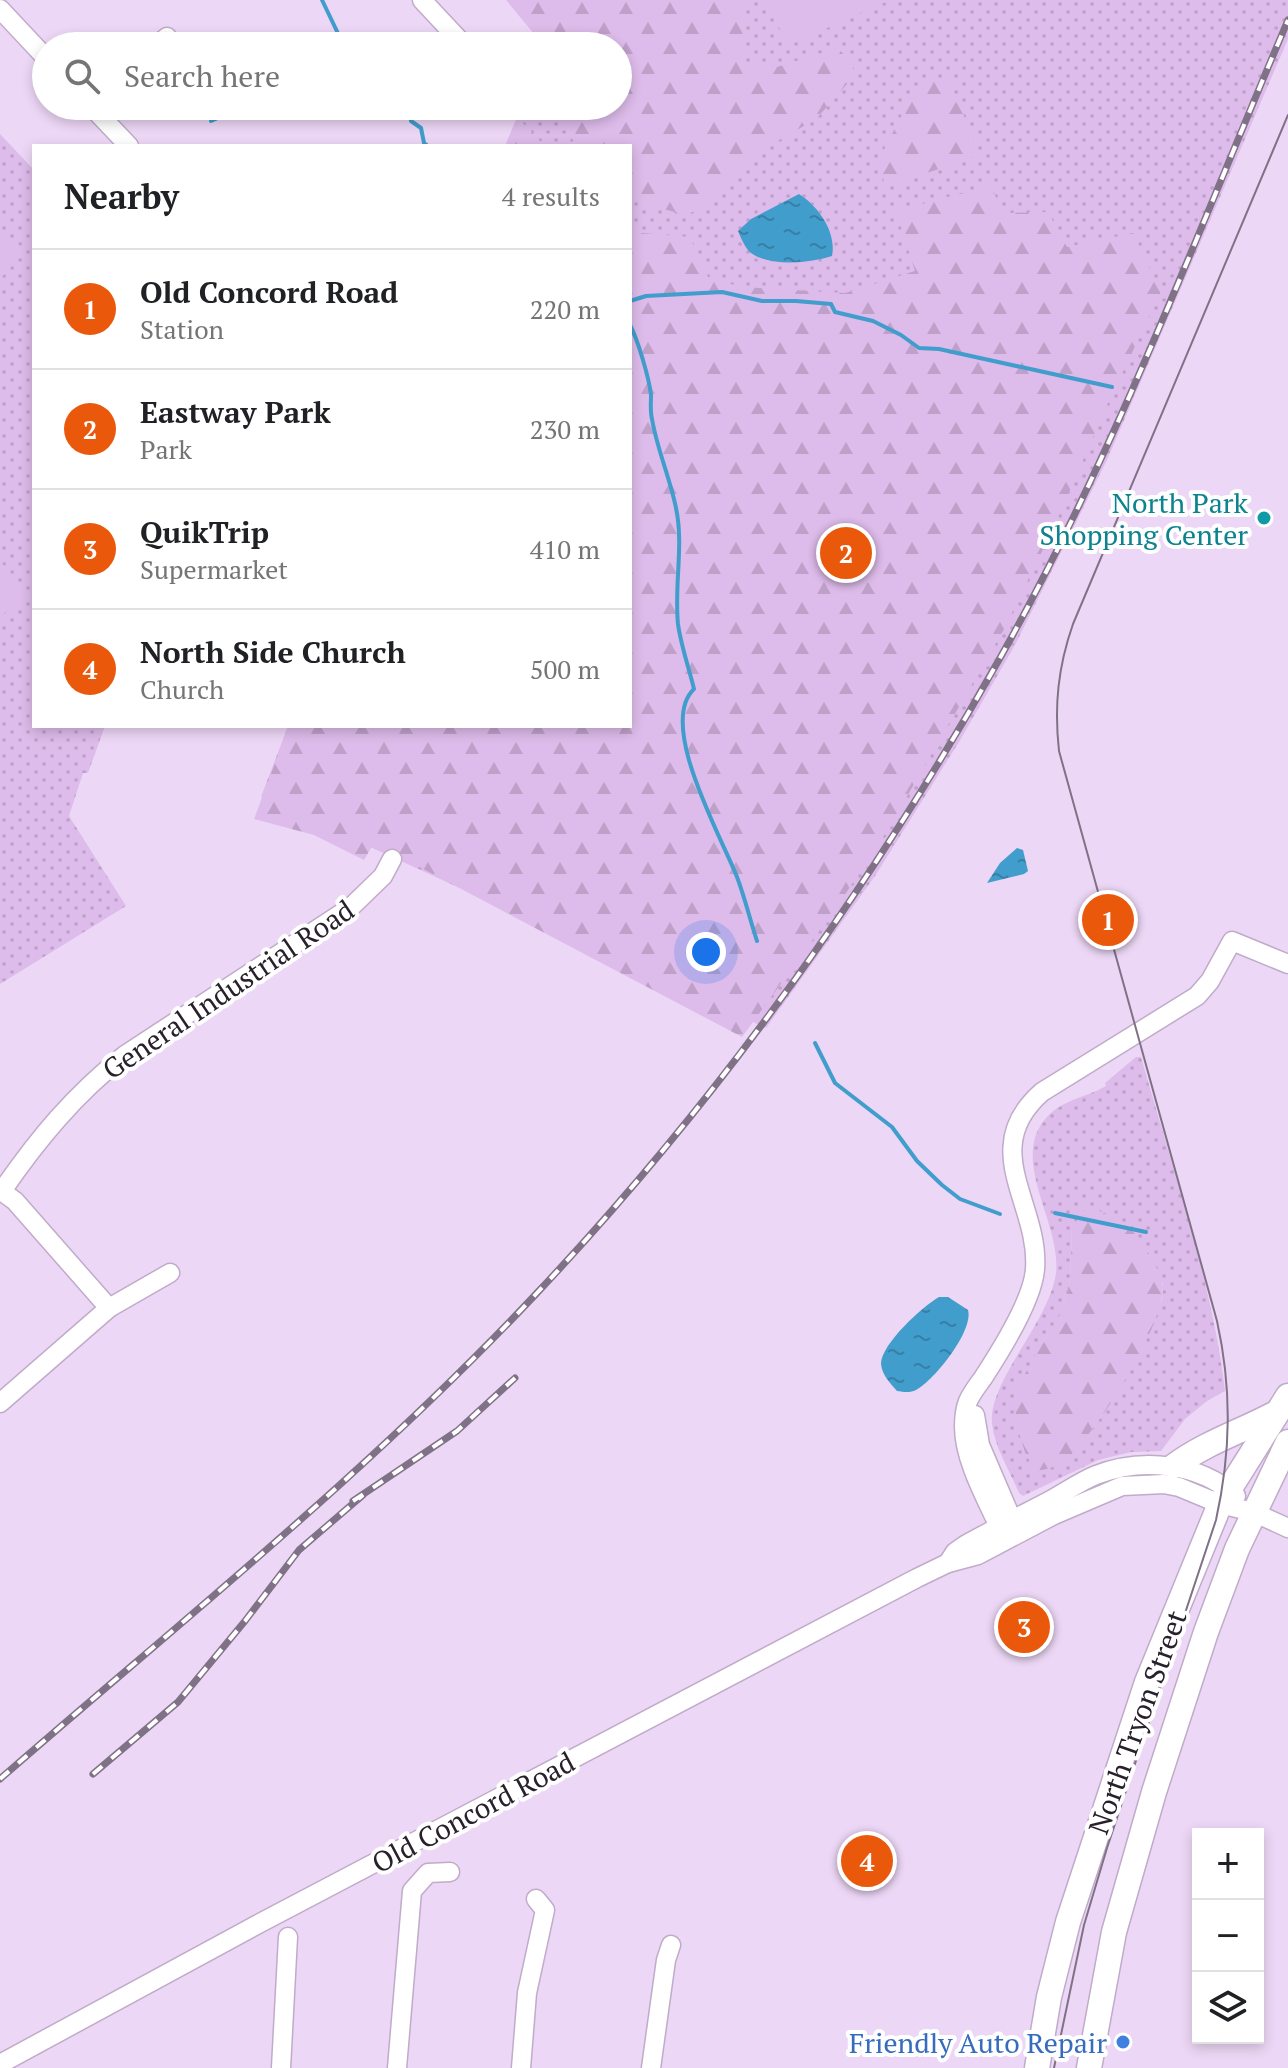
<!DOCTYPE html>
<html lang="en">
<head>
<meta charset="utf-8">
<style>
  :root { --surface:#fff; --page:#f2f2f2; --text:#202124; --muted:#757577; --line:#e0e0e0; --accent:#ea580c }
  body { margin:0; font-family:"PT Serif",serif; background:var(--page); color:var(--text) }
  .controls { position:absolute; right:24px; bottom:24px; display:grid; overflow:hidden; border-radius:0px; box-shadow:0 4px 12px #0003 }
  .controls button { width:72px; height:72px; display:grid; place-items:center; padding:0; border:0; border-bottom:2px solid var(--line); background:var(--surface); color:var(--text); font:40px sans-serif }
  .you { position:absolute; left:706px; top:952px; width:28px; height:28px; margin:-20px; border:6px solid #fff; border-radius:50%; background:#1a73e8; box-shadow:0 0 0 12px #1a73e833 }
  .badge { display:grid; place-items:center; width:52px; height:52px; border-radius:50%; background:var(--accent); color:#fff; font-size:26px; font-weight:700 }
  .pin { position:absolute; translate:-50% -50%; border:4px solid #fff; box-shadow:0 2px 8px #0006 }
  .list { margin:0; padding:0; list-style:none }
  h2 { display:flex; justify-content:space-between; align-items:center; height:104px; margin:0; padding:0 32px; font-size:34px }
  h2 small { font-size:26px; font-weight:400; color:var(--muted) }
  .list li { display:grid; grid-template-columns:52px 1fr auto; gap:24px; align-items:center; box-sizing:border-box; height:120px; padding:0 32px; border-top:2px solid var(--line) }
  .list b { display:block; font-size:30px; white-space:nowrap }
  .list p { margin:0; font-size:26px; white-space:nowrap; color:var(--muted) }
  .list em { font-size:26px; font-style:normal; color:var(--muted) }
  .icon { flex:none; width:44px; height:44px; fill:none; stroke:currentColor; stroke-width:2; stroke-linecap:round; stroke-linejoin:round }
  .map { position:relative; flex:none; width:1288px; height:2068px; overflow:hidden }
  .search { position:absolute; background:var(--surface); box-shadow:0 4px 12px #0003; left:32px; top:32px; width:600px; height:88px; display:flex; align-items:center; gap:20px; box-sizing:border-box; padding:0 28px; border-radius:44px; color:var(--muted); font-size:30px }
  .panel { position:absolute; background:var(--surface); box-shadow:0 4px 12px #0003; left:32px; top:144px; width:600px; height:584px; border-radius:0px }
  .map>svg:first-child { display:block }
</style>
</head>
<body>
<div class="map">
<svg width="1288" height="2068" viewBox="0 0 1288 2068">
  <defs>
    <pattern id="grass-dots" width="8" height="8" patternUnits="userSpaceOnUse" patternTransform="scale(2)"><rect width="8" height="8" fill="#ddbbea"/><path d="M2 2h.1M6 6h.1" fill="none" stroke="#bea0c9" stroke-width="1.8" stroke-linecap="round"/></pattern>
    <pattern id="forest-firs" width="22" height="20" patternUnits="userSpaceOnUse" patternTransform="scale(2)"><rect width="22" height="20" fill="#ddbbea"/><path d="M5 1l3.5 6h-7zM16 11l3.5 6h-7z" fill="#bea0c9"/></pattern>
    <pattern id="water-ripples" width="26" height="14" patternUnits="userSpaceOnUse" patternTransform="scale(2)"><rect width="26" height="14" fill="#419dcc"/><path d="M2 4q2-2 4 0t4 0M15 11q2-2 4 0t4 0" fill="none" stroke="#3680a6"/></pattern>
  </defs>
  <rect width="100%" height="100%" fill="#edd7f6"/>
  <g fill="url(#grass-dots)" fill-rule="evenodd">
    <polygon points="564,0 1288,0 1288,39 1107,460 1015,645 959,742 875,876 766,1028 261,797 288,726 630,726 630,146 508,146 523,106 618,106 618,46"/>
    <polygon points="0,134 34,170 34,726 105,726 88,773 83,773 69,816 126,906 0,984"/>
    <path d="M1136,1057H1141C1171,1164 1212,1280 1225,1391L1207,1401L1185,1419L1161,1451L1131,1452L1098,1460L1023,1496L1019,1493C1010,1471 995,1448 992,1424C988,1381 1049,1323 1056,1273C1061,1227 1018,1172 1038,1130C1053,1100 1084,1099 1106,1086L1105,1083ZM1072,1229L1163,1283L1162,1299L1141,1351L1041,1344L1063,1311L1070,1279Z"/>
  </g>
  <g fill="url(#forest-firs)">
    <polygon points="506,0 747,0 742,62 777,67 838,48 854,66 847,84 816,119 767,147 704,210 682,214 630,200 630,146 577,146 550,106 618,106 618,46 544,46"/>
    <polygon points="949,80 980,155 885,187 879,159 918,84"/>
    <polygon points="517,117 545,146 505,146"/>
    <polygon points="991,185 1002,213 1048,212 1067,247 1133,233 1161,292 1107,405 1053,529 1003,631 885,834 836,908 742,1037 374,843 364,860 314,835 254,819 289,726 630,726 630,232 690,237 708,277 741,287 845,293 915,271 896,211"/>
    <path d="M1092,1208C1101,1212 1112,1215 1120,1220C1135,1229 1158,1264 1162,1281C1171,1317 1096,1433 1068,1458C1058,1466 1047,1471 1034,1470L1025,1452L1015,1420L1018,1387L1041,1344L1063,1310L1070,1279L1072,1229L1082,1211Z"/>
  </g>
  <g fill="#ddbbea">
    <polygon points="767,0 890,0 787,46"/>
    <polygon points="0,228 26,251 0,279"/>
    <polygon points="0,561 29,593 0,617"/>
  </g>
  <g fill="url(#water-ripples)">
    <path d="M799,194C818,206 837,232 832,256C811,263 770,267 751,253C745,248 741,238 738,231L751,219Z"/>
    <polygon points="1017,848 1023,850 1028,871 1024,874 987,883 1000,863"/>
    <path d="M939,1297H948L968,1310C974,1330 935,1380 916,1390C910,1393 904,1392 897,1391C890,1383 882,1375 881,1364C881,1344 923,1306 939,1297Z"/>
  </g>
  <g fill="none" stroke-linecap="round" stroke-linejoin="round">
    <g stroke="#419dcc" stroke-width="4">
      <polyline points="322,0 344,46"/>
      <polyline points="409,106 411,121 421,128 424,143 428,146"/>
      <polyline points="211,121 245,106"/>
      <polyline points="630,301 646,296 722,292 762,301 796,301 831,304 835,312 873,321 901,335 919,348 939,349 1112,387"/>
      <path d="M630,325C638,340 649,378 651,395C651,403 650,411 652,419C657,449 670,478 676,508C684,545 674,585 678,624C681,646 689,668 694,689C657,724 721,836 737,877C745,898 750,920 757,941"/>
      <polyline points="815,1043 835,1083 892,1127 917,1161 942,1185 960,1199 1000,1214"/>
      <polyline points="1055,1213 1146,1232"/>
    </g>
    <defs>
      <g id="minor">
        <polyline points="422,0 465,46"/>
        <polyline points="0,9 46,58"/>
        <polyline points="156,46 167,37"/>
        <polyline points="91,106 129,146"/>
        <polyline points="0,1190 15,1201 109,1308"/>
        <path d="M2,1191C37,1140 75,1094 125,1055L351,907L383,876L392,859"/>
        <polyline points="0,1403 109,1308 170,1273"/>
        <polyline points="975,1415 980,1445 1016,1529"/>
        <path d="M1005,1540C991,1507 964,1463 964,1427C964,1402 970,1396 983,1378C1000,1352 1033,1299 1035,1269C1040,1204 977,1149 1042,1092L1197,996L1210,981L1232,941L1288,964"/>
        <path d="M948,1563L955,1552L965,1545C992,1530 1020,1516 1047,1502C1064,1493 1079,1482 1096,1475C1142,1457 1199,1463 1236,1496"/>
        <polyline points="0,2064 262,1922 917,1578 948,1563 978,1555 1054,1515 1122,1486 1164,1484 1179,1487 1220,1504 1253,1512 1288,1528"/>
        <polyline points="281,2068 288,1937"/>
        <polyline points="397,2068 412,1891 428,1873 450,1872"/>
        <polyline points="521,2068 527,1993 545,1910 536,1899"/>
        <polyline points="651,2068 666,1960 671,1945"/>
      </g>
      <g id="major">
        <path d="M1174,1466C1205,1443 1240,1432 1274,1414"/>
        <polyline points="1037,2068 1049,1997 1068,1922 1147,1682 1220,1504 1288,1396"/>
        <polyline points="1089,2068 1114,1932 1154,1792 1206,1632 1237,1549 1288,1442"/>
      </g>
    </defs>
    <use href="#minor" stroke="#c0abc9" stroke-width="21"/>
    <use href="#major" stroke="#c0abc9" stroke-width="27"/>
    <use href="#minor" stroke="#fff" stroke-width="18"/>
    <use href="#major" stroke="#fff" stroke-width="24"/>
    <path stroke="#807286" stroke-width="2" d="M1054,2068L1084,1925L1107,1848L1216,1520C1231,1452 1232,1389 1217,1321L1059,751C1054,706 1058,667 1073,624L1288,115"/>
    <defs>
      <g id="rail">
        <polyline points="353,1501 457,1431 515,1378"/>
        <polyline points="93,1774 178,1702 245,1621 299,1550 363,1495"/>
        <path d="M0,1779C181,1621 371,1470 536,1294C716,1103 871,887 1000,658C1114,455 1197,234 1288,20"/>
      </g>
    </defs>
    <use href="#rail" stroke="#807286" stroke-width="7"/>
    <use href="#rail" stroke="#fff" stroke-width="4" stroke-dasharray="12" stroke-linecap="butt"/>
  </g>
  <circle fill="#0f9aa8" stroke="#fff" stroke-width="3" cx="1264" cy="518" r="8"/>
  <circle fill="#3f7fe0" stroke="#fff" stroke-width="3" cx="1123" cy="2042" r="8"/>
  <g text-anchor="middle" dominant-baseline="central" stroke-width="8" stroke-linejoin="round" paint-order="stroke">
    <g font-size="28" fill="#0d838f" stroke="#fff" text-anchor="end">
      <text x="1248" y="502">North Park<tspan x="1248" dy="32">Shopping Center</tspan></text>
    </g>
    <g font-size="28" fill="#28202b" stroke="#fff">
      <text transform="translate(228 989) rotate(-34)">General Industrial Road</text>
      <text transform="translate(1137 1722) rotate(-70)">North Tryon Street</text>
      <text transform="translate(473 1812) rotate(-28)">Old Concord Road</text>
    </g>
    <g font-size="28" fill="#366cbe" stroke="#fff" text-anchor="end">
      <text x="1107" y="2042">Friendly Auto Repair</text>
    </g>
  </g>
</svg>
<div class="controls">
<button>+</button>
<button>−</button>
<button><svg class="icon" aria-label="layers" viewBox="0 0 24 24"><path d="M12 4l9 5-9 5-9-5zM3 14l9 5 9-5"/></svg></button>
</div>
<div class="you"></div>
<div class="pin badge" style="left:1108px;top:920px">1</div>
<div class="pin badge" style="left:846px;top:553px">2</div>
<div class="pin badge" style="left:1024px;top:1627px">3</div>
<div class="pin badge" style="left:867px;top:1861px">4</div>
<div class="search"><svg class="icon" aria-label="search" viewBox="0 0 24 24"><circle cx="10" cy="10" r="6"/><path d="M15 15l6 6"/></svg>Search here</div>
<section class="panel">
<h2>Nearby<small>4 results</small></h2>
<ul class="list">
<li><span class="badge">1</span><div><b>Old Concord Road</b><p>Station</p></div><em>220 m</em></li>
<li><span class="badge">2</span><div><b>Eastway Park</b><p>Park</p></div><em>230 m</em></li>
<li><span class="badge">3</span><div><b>QuikTrip</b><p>Supermarket</p></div><em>410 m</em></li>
<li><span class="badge">4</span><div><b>North Side Church</b><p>Church</p></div><em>500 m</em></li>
</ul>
</section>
</div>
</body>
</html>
